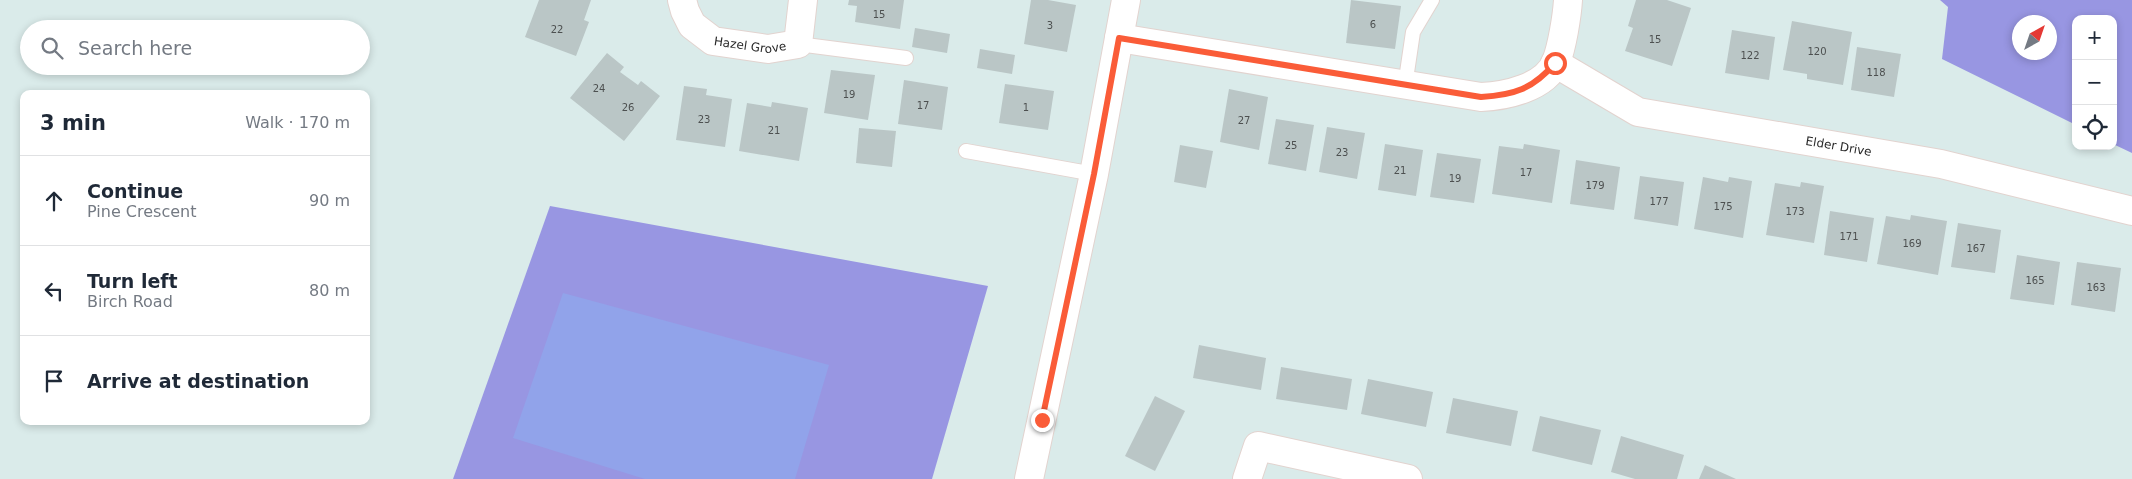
<!DOCTYPE html>
<html lang="en">
<head>
<meta charset="utf-8">
<style>
  :root { --surface:#fff; --page:#f6f6f7; --text:#1f2937; --muted:#747a83; --line:#e0e1e3 }
  body { margin:0; font-family:"DejaVu Sans",sans-serif; background:var(--page); color:var(--text) }
  .controls { position:absolute; right:15px; top:15px; display:grid; overflow:hidden; border-radius:10px; box-shadow:0 2px 8px #0003 }
  .controls button { width:45px; height:45px; display:grid; place-items:center; padding:0; border:0; border-bottom:1px solid var(--line); background:var(--surface); color:var(--text); font:25px sans-serif }
  .compass { position:absolute; left:2012px; top:15px; width:45px; height:45px; border-radius:50%; background:var(--surface); box-shadow:0 2px 8px #0003; rotate:40deg }
  .stop { position:absolute; width:15px; height:15px; margin:-11px; border:4px solid #fa5c38; border-radius:50%; background:#fff }
  .stop.end { background:#fa5c38; border-color:#fff; box-shadow:0 1px 5px #0008 }
  .list { margin:0; padding:0; list-style:none }
  h2 { display:flex; justify-content:space-between; align-items:center; height:65px; margin:0; padding:0 20px; font-size:21px }
  h2 small { font-size:16px; font-weight:400; color:var(--muted) }
  .list li { display:grid; grid-template-columns:32px 1fr auto; gap:15px; align-items:center; box-sizing:border-box; height:90px; padding:0 20px; border-top:1px solid var(--line) }
  .list b { display:block; font-size:19px; white-space:nowrap }
  .list p { margin:0; font-size:16px; white-space:nowrap; color:var(--muted) }
  .list em { font-size:16px; font-style:normal; color:var(--muted) }
  .icon { flex:none; width:28px; height:28px; fill:none; stroke:currentColor; stroke-width:2; stroke-linecap:round; stroke-linejoin:round }
  .map { position:relative; flex:none; width:2132px; height:479px; overflow:hidden }
  .search { position:absolute; background:var(--surface); box-shadow:0 2px 8px #0003; left:20px; top:20px; width:350px; height:55px; display:flex; align-items:center; gap:12px; box-sizing:border-box; padding:0 18px; border-radius:28px; color:var(--muted); font-size:19px }
  .panel { position:absolute; background:var(--surface); box-shadow:0 2px 8px #0003; left:20px; top:90px; width:350px; height:335px; border-radius:10px }
  .map>svg:first-child { display:block }
</style>
</head>
<body>
<div class="map">
<svg width="2132" height="479" viewBox="0 0 2132 479">
  <rect width="100%" height="100%" fill="#daebea"/>
  <g fill="#9896e2" fill-rule="evenodd">
    <path d="M1940,0H2132V153L2113,144V19H2076V125L1942,59L1948,7ZM2020,22H2050V52H2020Z"/>
    <polygon points="550,206 988,286 932,479 453,479"/>
  </g>
  <polygon fill="#91a3ea" points="563,293 829,365 795,479 645,479 513,438"/>
  <g fill="#bac6c6">
    <polygon points="539,0 591,0 584,20 589,22 576,56 525,37"/>
    <polygon points="849,0 904,0 900,29 855,22 857,6 848,5"/>
    <polygon points="1031,0 1048,0 1076,5 1067,52 1024,44"/>
    <polygon points="1351,0 1401,6 1395,49 1346,43"/>
    <polygon points="1636,0 1667,0 1691,8 1672,66 1625,51 1633,28 1628,26"/>
    <polygon points="1792,21 1852,32 1843,85 1807,79 1807,74 1783,70"/>
    <polygon points="915,28 950,34 947,53 912,47"/>
    <polygon points="1732,30 1775,37 1769,80 1725,73"/>
    <polygon points="1857,47 1901,54 1894,97 1851,90"/>
    <polygon points="980,49 1015,55 1012,74 977,68"/>
    <polygon points="607,53 624,67 620,72 638,85 641,81 660,96 624,141 570,98"/>
    <polygon points="831,70 875,75 868,120 824,113"/>
    <polygon points="904,80 948,87 942,130 898,124"/>
    <polygon points="1005,84 1054,91 1048,130 999,123"/>
    <polygon points="684,86 707,89 706,95 732,99 725,147 676,140"/>
    <polygon points="1229,89 1268,97 1259,150 1220,142"/>
    <polygon points="772,102 808,108 799,161 739,151 747,103 771,107"/>
    <polygon points="1276,119 1314,125 1306,171 1268,164"/>
    <polygon points="1327,127 1365,133 1357,179 1319,172"/>
    <polygon points="859,128 896,131 892,167 856,163"/>
    <polygon points="1385,144 1423,150 1416,196 1378,190"/>
    <polygon points="1524,144 1560,150 1552,203 1492,194 1499,146 1523,149"/>
    <polygon points="1180,145 1213,151 1206,188 1174,182"/>
    <polygon points="1437,153 1481,159 1474,203 1430,197"/>
    <polygon points="1576,160 1620,167 1614,210 1570,204"/>
    <polygon points="1640,176 1684,182 1678,226 1634,219"/>
    <polygon points="1703,177 1728,182 1729,177 1752,181 1743,238 1694,229"/>
    <polygon points="1801,182 1824,186 1814,243 1766,235 1775,183 1800,187"/>
    <polygon points="1830,211 1874,218 1867,262 1824,255"/>
    <polygon points="1911,215 1947,221 1938,275 1877,264 1886,216 1910,220"/>
    <polygon points="1958,223 2001,230 1995,273 1951,267"/>
    <polygon points="2017,255 2060,262 2054,305 2010,299"/>
    <polygon points="2077,262 2121,268 2115,312 2071,305"/>
    <polygon points="1199,345 1266,358 1261,390 1193,378"/>
    <polygon points="1281,367 1352,379 1347,410 1276,399"/>
    <polygon points="1368,379 1433,392 1426,427 1361,414"/>
    <polygon points="1155,396 1185,411 1155,471 1125,456"/>
    <polygon points="1453,398 1518,411 1511,446 1446,433"/>
    <polygon points="1540,416 1601,430 1592,465 1532,451"/>
    <polygon points="1621,436 1684,455 1677,479 1635,479 1611,472"/>
    <polygon points="1705,465 1736,479 1699,479"/>
  </g>
  <g fill="none" stroke-linecap="round" stroke-linejoin="round">
    <defs>
      <g id="service">
        <polyline points="798,44 906,58"/>
        <polyline points="1405,86 1413,32 1432,0"/>
        <polyline points="966,151 1094,174"/>
      </g>
      <g id="minor">
        <path id="s1" d="M682,0L685,11L692,25L713,41L768,49L798,44L803,0"/>
        <path d="M1119,38L1481,97C1505,96 1545,88 1556,62C1562,47 1567,16 1568,0"/>
        <path id="s2" d="M1555,63L1638,112L1941,164L2132,211"/>
        <polyline points="1029,479 1094,174 1126,0"/>
        <polyline points="1247,479 1258,446 1408,479"/>
      </g>
    </defs>
    <use href="#service" stroke="#e2d3cf" stroke-width="16"/>
    <use href="#minor" stroke="#e2d3cf" stroke-width="30"/>
    <use href="#service" stroke="#fff" stroke-width="14"/>
    <use href="#minor" stroke="#fff" stroke-width="28"/>
  </g>
  <g fill="none" stroke-linecap="round" stroke-linejoin="round">
    <path stroke="#fa5c38" stroke-width="6" d="M1042,420L1094,174L1119,38L1481,97C1514,95 1533,89 1555,63"/>
  </g>
  <g text-anchor="middle" dominant-baseline="central" stroke-width="4" stroke-linejoin="round" paint-order="stroke">
    <g font-size="10" fill="#4d5050">
      <text x="879" y="14">15</text>
      <text x="1373" y="24">6</text>
      <text x="1050" y="25">3</text>
      <text x="557" y="29">22</text>
      <text x="1655" y="39">15</text>
      <text x="1817" y="51">120</text>
      <text x="1750" y="55">122</text>
      <text x="1876" y="72">118</text>
      <text x="599" y="88">24</text>
      <text x="849" y="94">19</text>
      <text x="923" y="105">17</text>
      <text x="628" y="107">26</text>
      <text x="1026" y="107">1</text>
      <text x="704" y="119">23</text>
      <text x="1244" y="120">27</text>
      <text x="774" y="130">21</text>
      <text x="1291" y="145">25</text>
      <text x="1342" y="152">23</text>
      <text x="1400" y="170">21</text>
      <text x="1526" y="172">17</text>
      <text x="1455" y="178">19</text>
      <text x="1595" y="185">179</text>
      <text x="1659" y="201">177</text>
      <text x="1723" y="206">175</text>
      <text x="1795" y="211">173</text>
      <text x="1849" y="236">171</text>
      <text x="1912" y="243">169</text>
      <text x="1976" y="248">167</text>
      <text x="2035" y="280">165</text>
      <text x="2096" y="287">163</text>
    </g>
    <g font-size="12" fill="#292929" stroke="#fff">
      <text stroke="none"><textPath href="#s1" startOffset="91">Hazel Grove</textPath></text>
      <text stroke="none"><textPath href="#s2" startOffset="300">Elder Drive</textPath></text>
    </g>
  </g>
</svg>
<div class="controls">
<button>+</button>
<button>−</button>
<button><svg class="icon" aria-label="locate" viewBox="0 0 24 24"><circle cx="12" cy="12" r="6"/><path d="M12 2v4M12 18v4M2 12h4M18 12h4"/></svg></button>
</div>
<svg class="compass" viewBox="-18 -18 36 36"><path d="M0-13l5 13h-10z" fill="#e53935"/><path d="M0 13l5-13h-10z" fill="#747a83"/></svg>
<div class="stop" style="left:1555px;top:63px"></div>
<div class="stop end" style="left:1042px;top:420px"></div>
<div class="search"><svg class="icon" aria-label="search" viewBox="0 0 24 24"><circle cx="10" cy="10" r="6"/><path d="M15 15l6 6"/></svg>Search here</div>
<section class="panel">
<h2>3 min<small>Walk · 170 m</small></h2>
<ul class="list">
<li><svg class="icon" aria-label="ahead" viewBox="0 0 24 24"><path d="M12 20V5M6 11l6-6 6 6"/></svg><div><b>Continue</b><p>Pine Crescent</p></div><em>90 m</em></li>
<li><svg class="icon" aria-label="left" viewBox="0 0 24 24"><path d="M17 20v-9H6M10 6l-5 5 5 5"/></svg><div><b>Turn left</b><p>Birch Road</p></div><em>80 m</em></li>
<li><svg class="icon" aria-label="arrive" viewBox="0 0 24 24"><path d="M6 21V4h12l-3 4 3 4H6"/></svg><div><b>Arrive at destination</b></div></li>
</ul>
</section>
</div>
</body>
</html>
